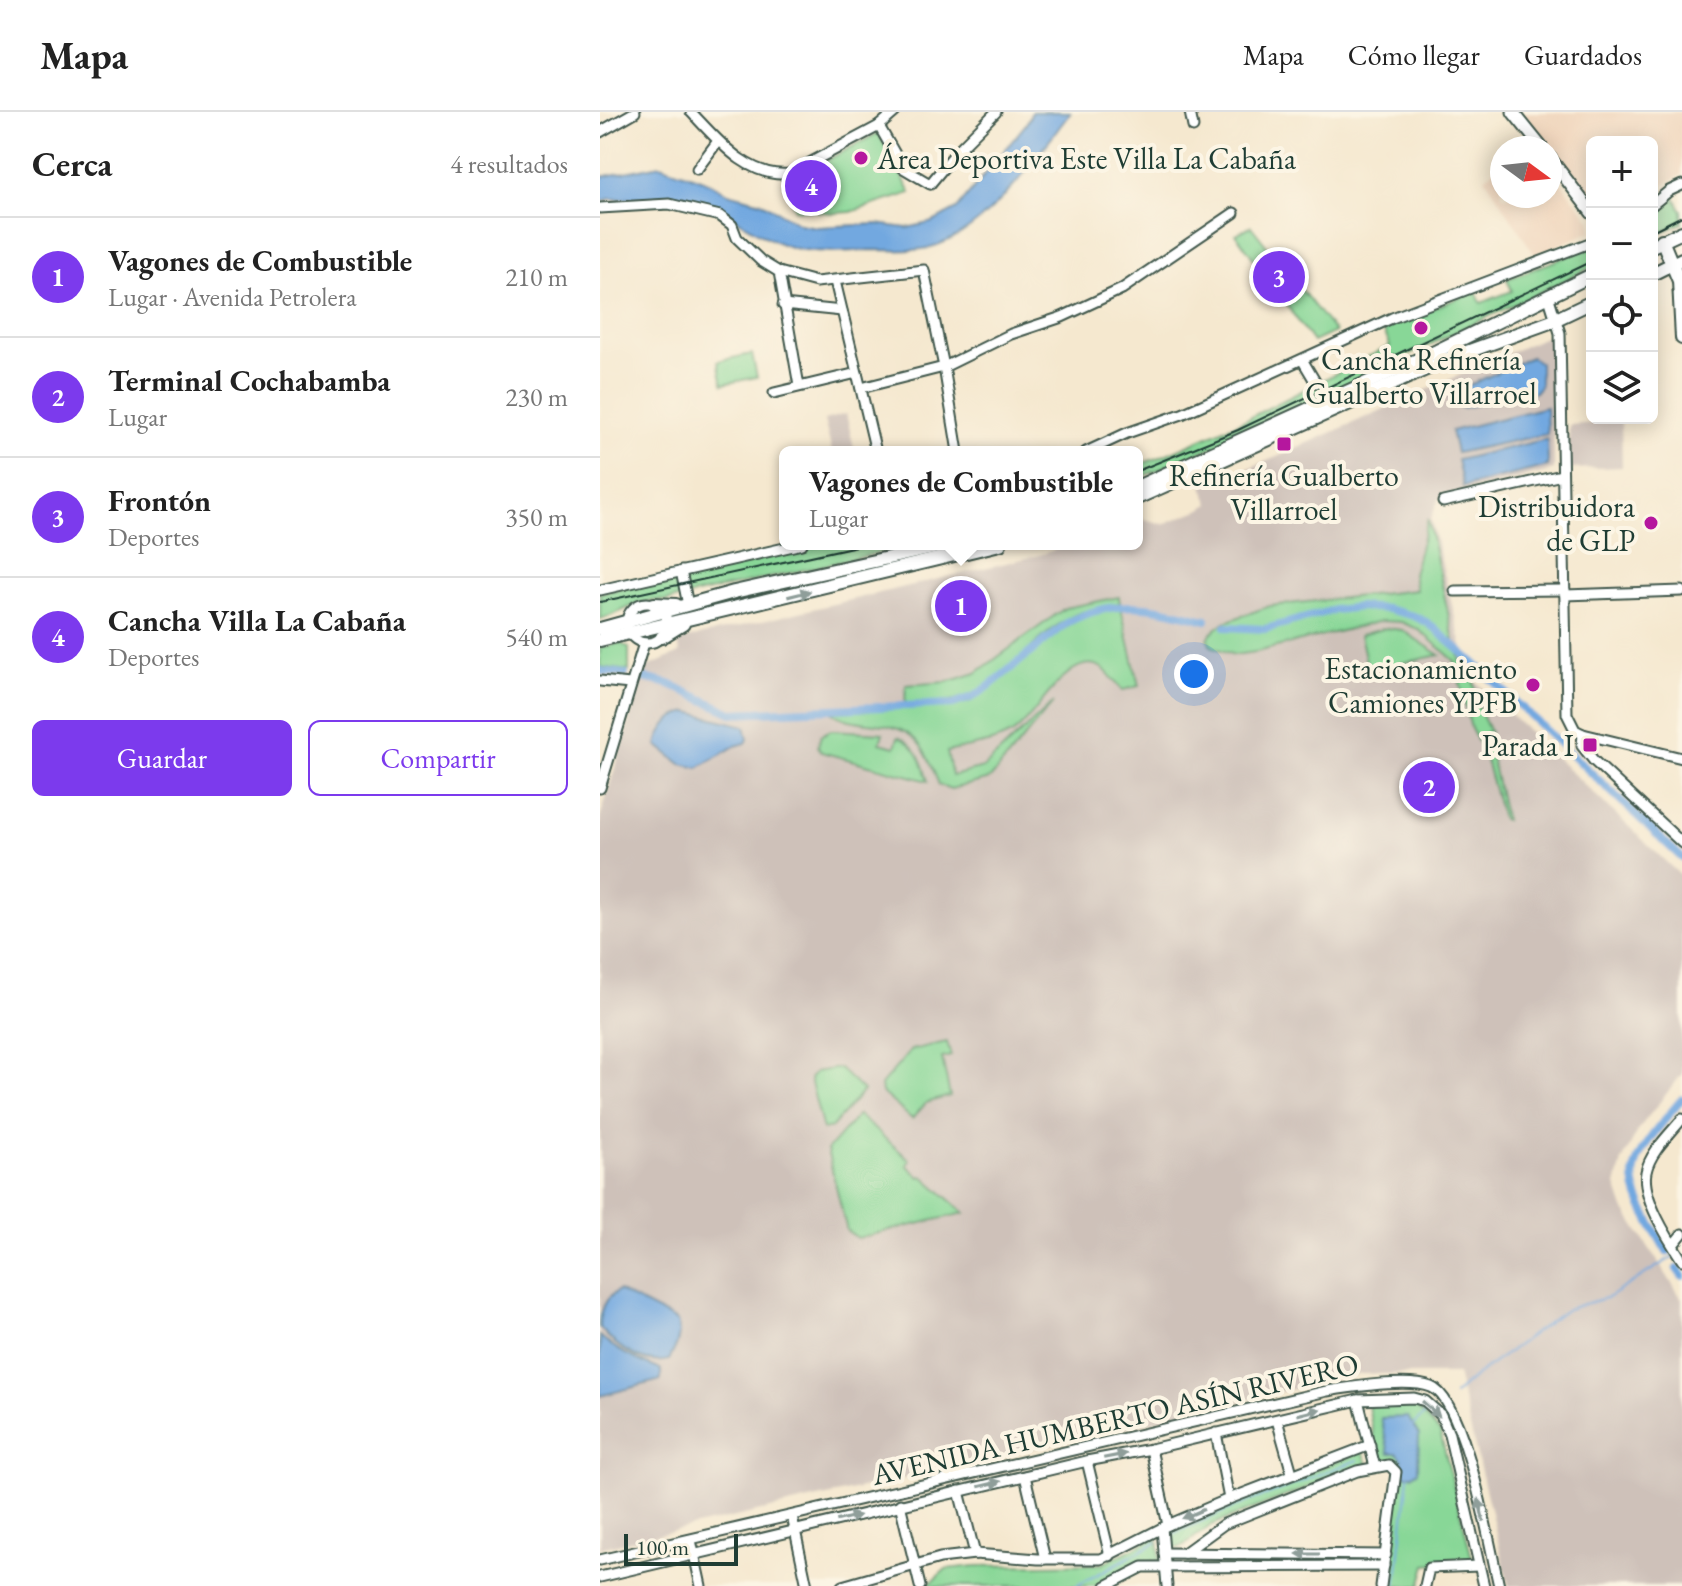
<!DOCTYPE html>
<html lang="es">
<head>
<meta charset="utf-8">
<style>
  :root { --surface:#fff; --page:#f2f2f2; --text:#222; --muted:#767676; --line:#e0e0e0; --accent:#7c3aed }
  body { margin:0; font-family:"EB Garamond",serif; background:var(--page); color:var(--text) }
  .controls { position:absolute; right:24px; top:24px; display:grid; overflow:hidden; border-radius:12px; box-shadow:0 4px 20px #0003 }
  .controls button { width:72px; height:72px; display:grid; place-items:center; padding:0; border:0; border-bottom:2px solid var(--line); background:var(--surface); color:var(--text); font:40px sans-serif }
  .compass { position:absolute; left:890px; top:24px; width:72px; height:72px; border-radius:50%; background:var(--surface); box-shadow:0 4px 20px #0003; rotate:105deg }
  .scale { position:absolute; left:24px; bottom:20px; width:114px; box-sizing:border-box; padding-left:8px; border:4px solid #1f3d34; border-top:0; font-size:22px; line-height:28px; white-space:nowrap; color:#1f3d34; -webkit-text-stroke:6px #fcf5e5; paint-order:stroke }
  .you { position:absolute; left:594px; top:562px; width:28px; height:28px; margin:-20px; border:6px solid #fff; border-radius:50%; background:#1a73e8; box-shadow:0 0 0 12px #1a73e833 }
  .badge { display:grid; place-items:center; width:52px; height:52px; border-radius:50%; background:var(--accent); color:#fff; font-size:26px; font-weight:700 }
  .pin { position:absolute; translate:-50% -50%; border:4px solid #fff; box-shadow:0 2px 8px #0006 }
  .popup { position:absolute; left:179px; top:334px; width:364px; height:104px; box-sizing:border-box; display:grid; place-content:center; border-radius:12px; background:var(--surface); filter:drop-shadow(0 2px 6px #0005); font-size:26px; white-space:nowrap; color:var(--muted) }
  .popup b { font-size:30px; color:var(--text) }
  .popup::after { content:''; position:absolute; left:50%; top:100%; margin-left:-16px; border:16px solid transparent; border-top-color:var(--surface) }
  .list { margin:0; padding:0; list-style:none }
  h2 { display:flex; justify-content:space-between; align-items:center; height:104px; margin:0; padding:0 32px; font-size:34px }
  h2 small { font-size:26px; font-weight:400; color:var(--muted) }
  .list li { display:grid; grid-template-columns:52px 1fr auto; gap:24px; align-items:center; box-sizing:border-box; height:120px; padding:0 32px; border-top:2px solid var(--line) }
  .list b { display:block; font-size:30px; white-space:nowrap }
  .list p { margin:0; font-size:26px; white-space:nowrap; color:var(--muted) }
  .list em { font-size:26px; font-style:normal; color:var(--muted) }
  .actions { display:flex; gap:16px; padding:24px 32px }
  .actions a { flex:1; padding:18px 0; border:2px solid var(--accent); border-radius:12px; text-align:center; font-size:28px; color:var(--accent) }
  .actions .main { background:var(--accent); color:#fff }
  .icon { flex:none; width:44px; height:44px; fill:none; stroke:currentColor; stroke-width:2; stroke-linecap:round; stroke-linejoin:round }
  .map { position:relative; flex:none; width:1082px; height:1474px; overflow:hidden }
  header { display:flex; align-items:center; gap:48px; box-sizing:border-box; height:112px; padding:0 40px; background:var(--surface); border-bottom:2px solid var(--line) }
  header strong { font-size:38px }
  nav { display:flex; gap:44px; margin-inline-start:auto; font-size:28px }
  main { display:flex }
  aside { flex:1; background:var(--surface) }
  .map>svg:first-child { display:block }
</style>
</head>
<body>
<header>
<strong>Mapa</strong>
<nav><a>Mapa</a><a>Cómo llegar</a><a>Guardados</a></nav>
</header>
<main>
<aside>
<h2>Cerca<small>4 resultados</small></h2>
<ul class="list">
<li><span class="badge">1</span><div><b>Vagones de Combustible</b><p>Lugar · Avenida Petrolera</p></div><em>210 m</em></li>
<li><span class="badge">2</span><div><b>Terminal Cochabamba</b><p>Lugar</p></div><em>230 m</em></li>
<li><span class="badge">3</span><div><b>Frontón</b><p>Deportes</p></div><em>350 m</em></li>
<li><span class="badge">4</span><div><b>Cancha Villa La Cabaña</b><p>Deportes</p></div><em>540 m</em></li>
</ul>
<div class="actions"><a class="main">Guardar</a><a>Compartir</a></div>
</aside>
<div class="map">
<svg width="1082" height="1474" viewBox="0 0 1082 1474">
  <rect width="100%" height="100%" fill="#fcf5e5"/>
  <filter id="ink" filterUnits="userSpaceOnUse"><feTurbulence type="fractalNoise" baseFrequency=".0125" numOctaves="2"/><feDisplacementMap in="SourceGraphic" scale="16" xChannelSelector="R" yChannelSelector="G"/><feConvolveMatrix kernelMatrix="1 2 1 2 8 2 1 2 1" color-interpolation-filters="sRGB"/></filter>
  <filter id="wash" filterUnits="userSpaceOnUse"><feTurbulence type="fractalNoise" baseFrequency=".006" numOctaves="4" result="noise"/><feDisplacementMap in="SourceGraphic" scale="32" xChannelSelector="R" yChannelSelector="G"/><feGaussianBlur stdDeviation="1.8" result="paint"/><feColorMatrix in="noise" values="0 0 0 0 0 0 0 0 0 0 0 0 0 0 0 0 0 1.4 0 .05"/><feComposite in="paint" operator="in"/></filter>
  <g filter="url(#wash)">
    <rect width="100%" height="100%" fill="#f5e8cf"/>
    <g fill="#f0d5bc">
      <polygon points="922,0 1082,0 1082,63 1052,78 1052,30 992,30 992,88"/>
      <polygon points="902,50 902,84 950,84 950,57 992,110 992,119 935,143 885,66"/>
    </g>
    <g fill="#cec1b9">
      <polygon points="947,224 952,227 954,358 839,386 831,407 869,563 1082,765 1082,962 1040,1015 1022,1049 1016,1073 1024,1097 1082,1187 1082,1474 909,1474 857,1262 759,1262 0,1436 0,706 45,556 80,541 78,529 439,443 473,432 537,432 537,405 563,412 599,398 610,392 602,374 677,345"/>
      <polygon points="246,302 255,340 232,340 224,308"/>
      <polygon points="1021,309 1022,355 969,357 969,313"/>
    </g>
    <g fill="#88d797" stroke="#548a66" stroke-width="2">
      <polygon points="278,21 311,81 251,100 234,101 195,97 184,71"/>
      <polygon points="1073,82 1082,99 1082,111 1052,125 1052,99"/>
      <polygon points="651,114 726,209 735,220 713,230 636,122"/>
      <polygon points="992,135 992,155 650,319 537,367 537,353 558,346 645,308 790,234 783,216 876,179 881,191 912,179 907,167"/>
      <polygon points="152,242 157,265 123,272 118,249"/>
      <polygon points="828,407 856,538 859,541 864,564 869,563 873,566 878,595 890,620 886,620 905,708 902,707 884,641 871,617 855,549 818,517 801,510 782,509 656,540 634,543 611,534 608,527 611,521 625,510 670,494 816,478 813,462"/>
      <path d="M227,432H318L66,489C36,485 26,501 0,507V481Z"/>
      <path d="M519,485L520,491C506,494 491,496 477,502C433,522 404,577 355,588C339,592 320,590 305,591L306,573L347,570L376,561L465,496Z"/>
      <path d="M521,496L539,574L523,578C515,572 511,562 502,556C469,535 436,607 413,621C393,633 368,634 347,640L352,664L383,656L453,591L390,667L351,677L339,673C323,631 316,615 268,611C253,609 243,608 231,600L355,594L371,589L469,513L485,504Z"/>
      <polygon points="786,516 802,518 840,543 768,558 760,523"/>
      <polygon points="20,531 29,536 29,559 0,555 0,536"/>
      <path d="M231,618L283,621L280,631L295,635L298,625C317,632 323,651 328,669L221,640L218,634L221,623Z"/>
      <polygon points="347,930 351,944 342,946 350,984 326,991 312,1007 282,981 281,973 311,938"/>
      <polygon points="239,956 263,979 231,1016 223,1018 210,967 215,960"/>
      <polygon points="258,1003 310,1048 307,1053 320,1065 323,1064 365,1101 258,1126 247,1119 227,1038"/>
      <polygon points="813,1292 840,1320 873,1450 826,1453 820,1474 786,1474 801,1360 791,1348 778,1348 768,1294"/>
      <polygon points="763,1339 768,1352 612,1413 581,1435 572,1437 567,1419 628,1392"/>
      <polygon points="558,1424 560,1449 542,1449 495,1474 327,1474 346,1457 375,1454 502,1452"/>
    </g>
    <g fill="#72a8e0" stroke="#48728a" stroke-width="2">
      <path d="M432,0H471C435,46 387,122 328,136C311,140 290,138 273,138C247,139 219,142 194,136C165,129 144,109 118,97C85,82 44,87 9,87L0,90V65L60,53L104,68L128,81L162,90L200,112L217,115L277,112L307,116L333,110L357,97L426,12Z"/>
      <polygon points="931,245 940,251 940,274 935,280 862,296 850,290 850,282"/>
      <polygon points="946,295 947,322 856,341 851,319"/>
      <polygon points="947,327 948,354 863,375 857,348"/>
      <path d="M89,600L145,614L148,627L146,631L135,634L98,656L81,652L57,633C61,616 71,603 89,600Z"/>
      <path d="M18,1179L77,1209C82,1224 76,1235 69,1248C43,1255 16,1235 0,1216C0,1201 4,1186 18,1179Z"/>
      <path d="M0,1224C19,1241 37,1248 61,1258V1268L0,1284Z"/>
      <polygon points="808,1305 819,1323 818,1359 813,1363 804,1363 801,1345 797,1341 789,1341 781,1306"/>
    </g>
    <g fill="none" stroke-linecap="round" stroke-linejoin="round">
      <g stroke="#72a8e0" stroke-width="2">
        <polyline points="854,1283 873,1266 967,1197 1009,1185 1074,1144"/>
        <polyline points="813,1313 825,1302"/>
        <polyline points="572,1422 634,1395 758,1348"/>
        <polyline points="476,1474 557,1430"/>
        <polyline points="796,1474 809,1364"/>
      </g>
      <g stroke="#72a8e0" stroke-width="8">
        <polyline points="626,515 665,517 734,498 760,495 787,497 814,504 828,511 871,548 1082,746"/>
        <polyline points="0,559 25,562"/>
        <path d="M39,565L69,572L132,601L353,592L373,585L388,575L468,510C518,484 555,495 606,508"/>
        <path d="M1067,1140C1020,1059 1022,1059 1082,987"/>
        <polyline points="1077,1157 1082,1164"/>
      </g>
    </g>
  </g>
  <g filter="url(#ink)">
    <g fill="none" stroke-linecap="round" stroke-linejoin="round">
      <defs>
        <g id="minor">
          <path d="M91,0C117,27 147,66 189,62L279,14L295,0"/>
          <polyline points="590,0 593,15"/>
          <polyline points="279,14 303,56 330,72 359,37 396,0"/>
          <polyline points="0,20 35,0"/>
          <polyline points="97,57 118,29"/>
          <polyline points="1052,93 1069,79 1082,73"/>
          <polyline points="0,96 69,92 120,104 132,113 137,126 161,149 179,160 216,170 324,158 344,255 358,340"/>
          <polyline points="179,160 199,274"/>
          <polyline points="235,169 276,340"/>
          <polyline points="948,183 960,221 967,602 975,618 983,622 1082,646"/>
          <polyline points="183,193 242,199"/>
          <polyline points="703,249 716,271"/>
          <polyline points="261,276 344,255 411,222 462,205 522,177 634,101"/>
          <polyline points="174,281 257,261"/>
          <polyline points="486,340 527,321 582,302 792,206 992,130"/>
          <polyline points="843,390 962,363"/>
          <polyline points="81,459 88,493"/>
          <polyline points="0,478 202,432"/>
          <polyline points="855,479 965,478"/>
          <polyline points="965,483 1082,479"/>
          <circle cx="47" cy="511" r="20"/>
          <polyline points="0,569 30,572"/>
          <polyline points="983,622 982,634 994,649 1082,731"/>
          <polyline points="0,676 44,531"/>
          <path d="M1082,1007C1070,1022 1050,1040 1046,1060C1041,1085 1069,1128 1082,1148"/>
          <polyline points="1073,1133 1082,1122"/>
          <polyline points="758,1288 775,1355"/>
          <polyline points="677,1308 692,1361"/>
          <polyline points="616,1321 629,1387"/>
          <polyline points="551,1337 568,1413"/>
          <polyline points="487,1349 510,1444"/>
          <polyline points="425,1364 445,1447"/>
          <polyline points="359,1379 375,1442"/>
          <polyline points="300,1392 320,1474"/>
          <polyline points="192,1404 207,1474"/>
          <polyline points="562,1416 567,1474"/>
          <polyline points="91,1428 101,1474"/>
          <polyline points="564,1441 786,1443"/>
          <polyline points="584,1441 624,1412 757,1359 789,1353 796,1360 781,1474"/>
          <path d="M0,1448L727,1279C752,1275 808,1266 831,1275C865,1287 890,1437 899,1474"/>
          <polyline points="0,1465 487,1349 551,1337 758,1288 814,1286 825,1289 841,1303 849,1322 884,1474"/>
          <polyline points="242,1474 340,1446 375,1442 438,1447 501,1447 568,1413 629,1387 770,1333"/>
          <polyline points="506,1474 543,1455 784,1454"/>
          <polyline points="825,1474 829,1456 879,1454"/>
        </g>
        <g id="major">
          <polyline points="913,0 942,36"/>
          <polyline points="950,46 992,101"/>
        </g>
        <g id="highway">
          <polyline points="1062,128 1079,169 1082,226"/>
          <polyline points="1052,134 1082,120"/>
          <polyline points="1052,162 1082,147"/>
          <polyline points="537,375 837,239 992,163"/>
          <polyline points="537,386 853,245 950,210 992,190"/>
          <polyline points="54,492 76,493"/>
          <polyline points="0,517 134,480 351,432"/>
          <polyline points="62,525 83,512"/>
          <polyline points="0,528 400,432"/>
        </g>
      </defs>
      <use href="#minor" stroke="#3f574b" stroke-width="13"/>
      <use href="#major" stroke="#3f574b" stroke-width="15"/>
      <use href="#highway" stroke="#3f574b" stroke-width="16"/>
      <use href="#minor" stroke="#fff" stroke-width="9"/>
      <use href="#major" stroke="#fff" stroke-width="11"/>
      <use href="#highway" stroke="#fff" stroke-width="12"/>
      <g stroke="#1f3d34" stroke-width="2">
        <polyline points="1052,119 1082,104"/>
        <polyline points="537,359 638,318 992,149"/>
        <polyline points="0,490 266,432"/>
      </g>
    </g>
    <defs><path id="oneway-solid" d="M-6-.8H1V-3.2L6.5 0L1 3.2V.8H-6Z" transform="scale(2)"/></defs>
    <g fill="#8f9e9a">
      <use href="#oneway-solid" transform="translate(199 482) rotate(-14)"/>
      <use href="#oneway-solid" transform="translate(831 1297) rotate(42)"/>
      <use href="#oneway-solid" transform="translate(709 1300) rotate(-14)"/>
      <use href="#oneway-solid" transform="translate(515 1344) rotate(-11)"/>
      <use href="#oneway-solid" transform="translate(390 1372) rotate(-13)"/>
      <use href="#oneway-solid" transform="translate(881 1398) rotate(-103)"/>
      <use href="#oneway-solid" transform="translate(593 1402) rotate(157)"/>
      <use href="#oneway-solid" transform="translate(248 1406) rotate(-13)"/>
      <use href="#oneway-solid" transform="translate(708 1442) rotate(-180)"/>
    </g>
  </g>
  <g fill="#b5179e" stroke="#fcf5e5" stroke-width="3">
    <circle cx="261" cy="46" r="8"/>
    <circle cx="821" cy="216" r="8"/>
    <rect x="676" y="324" width="16" height="16" rx="4"/>
    <circle cx="1051" cy="411" r="8"/>
    <circle cx="933" cy="573" r="8"/>
    <rect x="982" y="625" width="16" height="16" rx="4"/>
  </g>
  <g text-anchor="middle" dominant-baseline="central" stroke-width="8" stroke-linejoin="round" paint-order="stroke">
    <g font-size="30" fill="#1f3d34" stroke="#fcf5e5" text-anchor="end">
      <text x="277" y="46" text-anchor="start">Área Deportiva Este Villa La Cabaña</text>
      <text x="821" y="247" text-anchor="middle">Cancha Refinería<tspan x="821" dy="34">Gualberto Villarroel</tspan></text>
      <text x="684" y="363" text-anchor="middle">Refinería Gualberto<tspan x="684" dy="34">Villarroel</tspan></text>
      <text x="1035" y="394">Distribuidora<tspan x="1035" dy="34">de GLP</tspan></text>
      <text x="917" y="556">Estacionamiento<tspan x="917" dy="34">Camiones YPFB</tspan></text>
      <text x="974" y="633">Parada I</text>
    </g>
    <g font-size="30" fill="#1f3d34" stroke="#fcf5e5">
      <text transform="translate(515 1307) rotate(-13)">AVENIDA HUMBERTO ASÍN RIVERO</text>
    </g>
  </g>
</svg>
<div class="controls">
<button>+</button>
<button>−</button>
<button><svg class="icon" aria-label="locate" viewBox="0 0 24 24"><circle cx="12" cy="12" r="6"/><path d="M12 2v4M12 18v4M2 12h4M18 12h4"/></svg></button>
<button><svg class="icon" aria-label="layers" viewBox="0 0 24 24"><path d="M12 4l9 5-9 5-9-5zM3 14l9 5 9-5"/></svg></button>
</div>
<svg class="compass" viewBox="-18 -18 36 36"><path d="M0-13l5 13h-10z" fill="#e53935"/><path d="M0 13l5-13h-10z" fill="#767676"/></svg>
<div class="scale">100 m</div>
<div class="you"></div>
<div class="pin badge" style="left:361px;top:494px">1</div>
<div class="popup"><b>Vagones de Combustible</b>Lugar</div>
<div class="pin badge" style="left:829px;top:675px">2</div>
<div class="pin badge" style="left:679px;top:165px">3</div>
<div class="pin badge" style="left:211px;top:74px">4</div>
</div>
</main>
</body>
</html>
